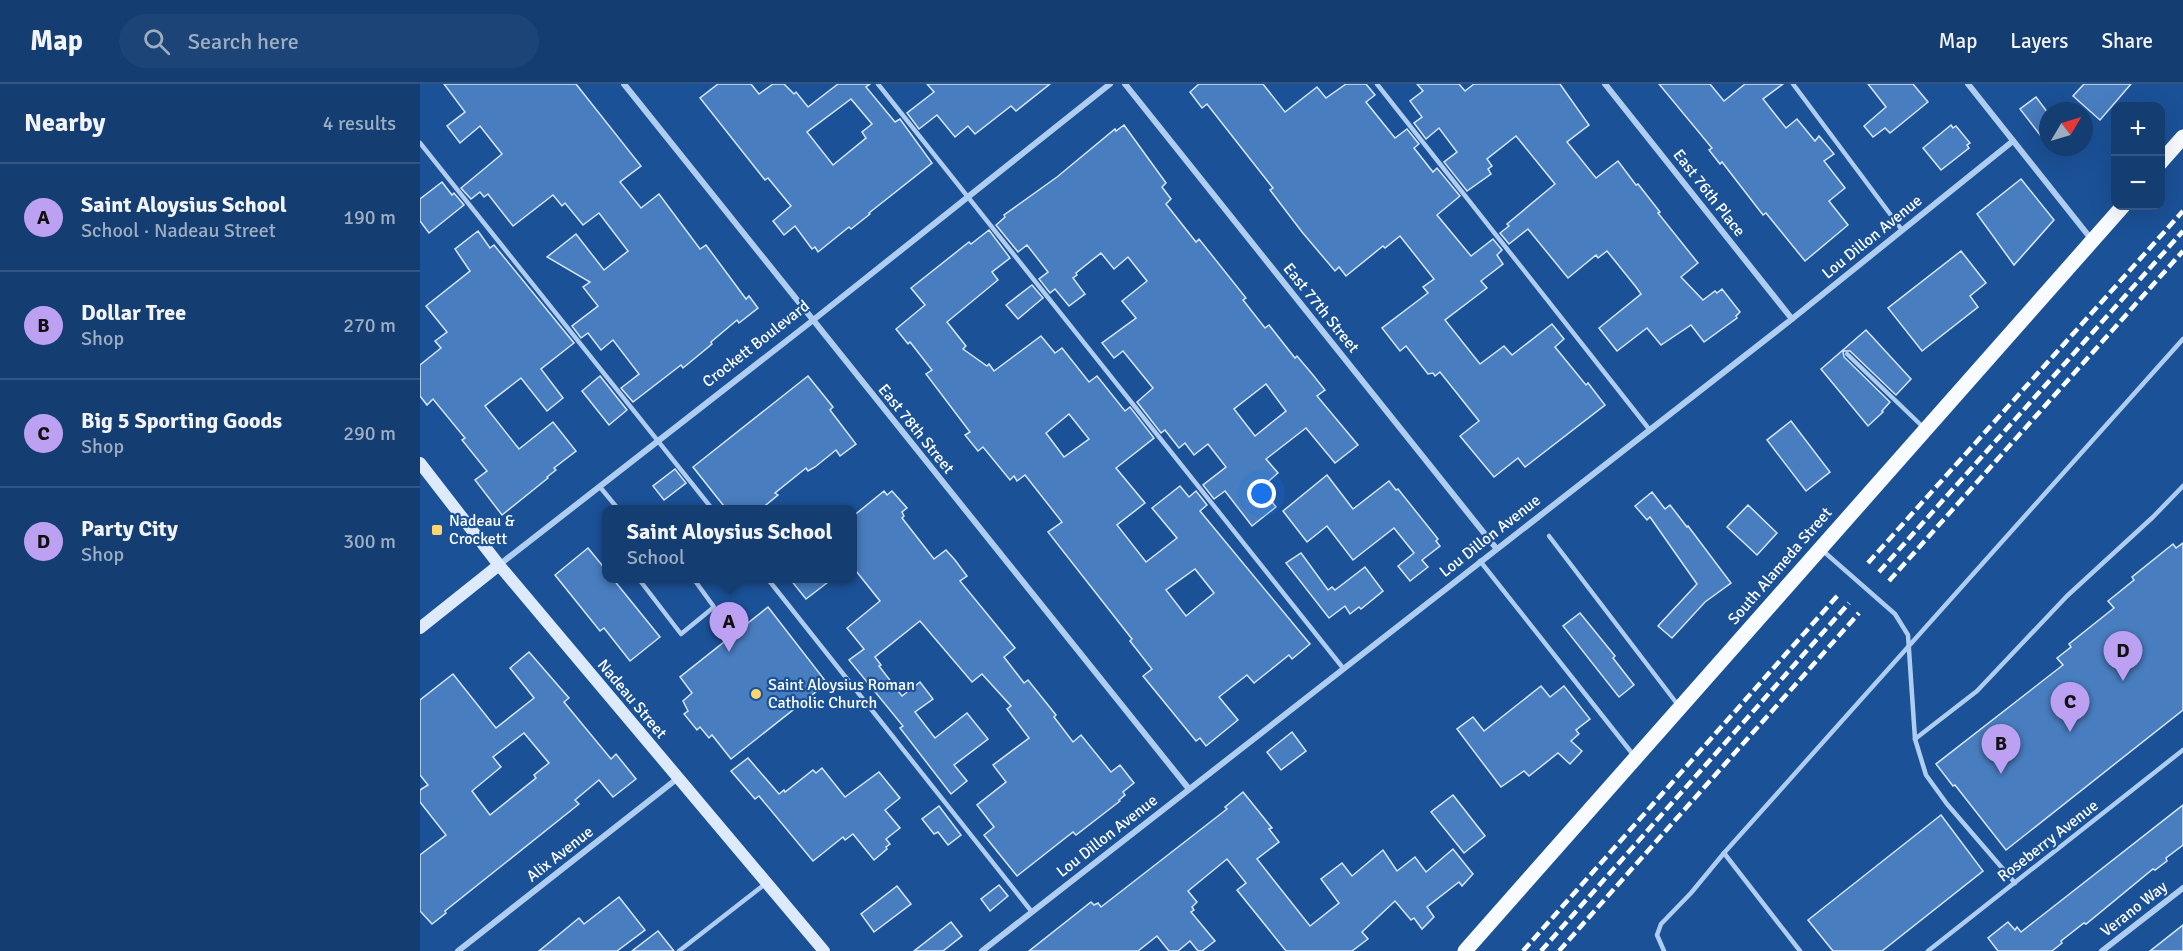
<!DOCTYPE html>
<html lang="en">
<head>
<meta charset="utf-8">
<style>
  :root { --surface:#143d71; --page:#1d4476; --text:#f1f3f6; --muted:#9daec3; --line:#335684; --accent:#bca0f2 }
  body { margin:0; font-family:Signika,sans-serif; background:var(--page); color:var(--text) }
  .controls { position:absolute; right:18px; top:18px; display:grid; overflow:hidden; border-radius:12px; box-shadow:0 6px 24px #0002 }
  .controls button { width:54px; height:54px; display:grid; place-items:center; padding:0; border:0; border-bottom:2px solid var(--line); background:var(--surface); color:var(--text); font:30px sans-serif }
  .compass { position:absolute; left:1619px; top:18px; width:54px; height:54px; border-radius:50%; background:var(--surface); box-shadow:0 6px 24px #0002; rotate:52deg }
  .you { position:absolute; left:842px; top:410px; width:21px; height:21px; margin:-15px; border:4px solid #fff; border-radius:50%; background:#1a73e8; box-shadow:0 0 0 9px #1a73e833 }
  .badge { display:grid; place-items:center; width:39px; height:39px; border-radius:50%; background:var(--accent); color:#111; font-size:20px; font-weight:700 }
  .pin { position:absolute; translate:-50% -50px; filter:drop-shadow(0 2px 3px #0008) }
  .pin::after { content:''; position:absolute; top:32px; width:21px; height:18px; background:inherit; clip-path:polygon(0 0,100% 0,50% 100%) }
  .popup { position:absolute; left:182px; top:421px; width:255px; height:78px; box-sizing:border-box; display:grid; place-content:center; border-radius:12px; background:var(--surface); filter:drop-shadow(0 2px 4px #0005); font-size:20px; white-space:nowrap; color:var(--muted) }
  .popup b { font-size:22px; color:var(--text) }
  .popup::after { content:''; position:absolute; left:50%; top:100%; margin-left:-12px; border:12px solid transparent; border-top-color:var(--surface) }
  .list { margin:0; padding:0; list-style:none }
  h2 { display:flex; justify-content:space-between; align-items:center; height:78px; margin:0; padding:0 24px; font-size:26px }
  h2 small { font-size:20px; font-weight:400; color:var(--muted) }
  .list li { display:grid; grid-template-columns:39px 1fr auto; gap:18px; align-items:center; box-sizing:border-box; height:108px; padding:0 24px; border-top:2px solid var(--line) }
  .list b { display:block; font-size:22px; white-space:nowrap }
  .list p { margin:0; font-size:20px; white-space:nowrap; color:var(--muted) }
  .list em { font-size:20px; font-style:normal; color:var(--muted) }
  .icon { flex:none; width:33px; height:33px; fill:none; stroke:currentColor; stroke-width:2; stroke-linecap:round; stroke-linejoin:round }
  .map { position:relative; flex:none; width:1763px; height:867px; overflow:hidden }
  header { display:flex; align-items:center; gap:36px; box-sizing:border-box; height:84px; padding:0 30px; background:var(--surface); border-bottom:2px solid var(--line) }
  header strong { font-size:28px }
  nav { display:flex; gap:33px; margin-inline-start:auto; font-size:21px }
  .search { width:420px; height:54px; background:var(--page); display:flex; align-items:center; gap:15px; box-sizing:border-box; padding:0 21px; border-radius:33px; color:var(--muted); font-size:22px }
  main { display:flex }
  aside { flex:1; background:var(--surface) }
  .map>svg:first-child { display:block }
</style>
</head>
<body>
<header>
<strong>Map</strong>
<div class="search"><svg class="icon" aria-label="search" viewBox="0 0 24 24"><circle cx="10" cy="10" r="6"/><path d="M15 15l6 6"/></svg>Search here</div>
<nav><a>Map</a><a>Layers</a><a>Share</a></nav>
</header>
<main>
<aside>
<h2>Nearby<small>4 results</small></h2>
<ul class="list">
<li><span class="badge">A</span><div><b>Saint Aloysius School</b><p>School · Nadeau Street</p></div><em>190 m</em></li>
<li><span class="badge">B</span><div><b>Dollar Tree</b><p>Shop</p></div><em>270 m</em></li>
<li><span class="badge">C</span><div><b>Big 5 Sporting Goods</b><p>Shop</p></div><em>290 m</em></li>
<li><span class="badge">D</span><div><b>Party City</b><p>Shop</p></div><em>300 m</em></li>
</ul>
</aside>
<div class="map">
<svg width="1763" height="867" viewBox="0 0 1763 867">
  <rect width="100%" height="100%" fill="#1b5197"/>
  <g fill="#487dbf" stroke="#d6e7fb" stroke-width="1.5" fill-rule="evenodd">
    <polygon points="24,0 156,0 221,82 200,98 221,124 239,110 280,165 286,161 326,215 329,212 338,224 319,239 317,236 291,258 292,260 263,284 261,281 213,318 201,304 219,290 193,256 181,266 168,249 161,254 152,242 178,222 163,203 170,198 127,173 156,150 184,186 208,167 179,129 163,141 145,119 142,122 133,111 93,142 68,110 64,113 60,108 51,115 41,104 82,70 60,42 40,59 27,42 45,28"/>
    <path d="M298,0H331L339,10L353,0H364L374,10L376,8L388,23L418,0H450L446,3L475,38L480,35L512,79L449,129L450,130L431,145L429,143L398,168L395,163L392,165L375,142L364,151L353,137L371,122L348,94L345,96L280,14ZM431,15L452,40L442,48L446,54L413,81L387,48Z"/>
    <polygon points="507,0 630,0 596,27 591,22 555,50 548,42 535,53 517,31 499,45 487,29 514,8"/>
    <polygon points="779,0 843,0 865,28 897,3 906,14 926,0 946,0 955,11 946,18 975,54 987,45 999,60 994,64 1013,88 1017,84 1040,112 1017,131 1051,172 1073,155 1082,166 1077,171 1083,180 1061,197 1067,204 1025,236 1060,280 1084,262 1092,271 1132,240 1144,255 1135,263 1166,301 1168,299 1185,321 1105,383 1098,374 1074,393 1040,352 1059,337 1020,288 1015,292 1013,289 1008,290 986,262 980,267 962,244 1008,209 1003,203 1014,195 980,152 965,164 963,162 926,192 919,183 915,187 882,148 850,106 853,104 787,20 782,24 770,8"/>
    <polygon points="997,0 1039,0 1045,7 1054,0 1140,0 1169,41 1147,58 1176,94 1198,77 1216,101 1218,100 1240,128 1238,129 1278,179 1261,193 1283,216 1295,207 1297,209 1302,205 1320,228 1316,232 1317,234 1284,258 1271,241 1241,261 1227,244 1197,267 1179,244 1221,210 1216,203 1187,167 1178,174 1176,171 1148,194 1108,145 1089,160 1080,149 1089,142 1087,140 1135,100 1096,52 1067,75 1072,82 1068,85 1071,90 1047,107 1024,78 1037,68 1019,44 1006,55 994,39 1002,33 990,17 1003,7"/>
    <polygon points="1239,0 1290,0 1304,17 1325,0 1363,0 1343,15 1366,44 1377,35 1395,57 1399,52 1414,70 1404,77 1425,104 1409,117 1428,141 1385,177 1346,129 1343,131 1302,78 1300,80 1289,66 1292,64"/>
    <polygon points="1448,0 1493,0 1508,18 1470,49 1465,44 1453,53 1444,42 1466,23"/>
    <polygon points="1664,0 1711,0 1680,36 1653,12"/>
    <polygon points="1616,13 1628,29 1628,61 1600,25"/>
    <path d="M704,41L746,99L742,103L751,115L746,120L776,158L779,155L826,214L823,216L845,244L849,241L875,274L877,272L893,291L905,306L897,312L938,361L915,379L886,344L846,375L858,389L841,404L856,423L832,442L805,407L794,415L783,401L806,383L788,360L774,371L765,359L759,364L745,346L741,349L717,318L733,304L703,267L694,274L682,259L716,234L702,217L727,197L708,173L694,185L681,169L656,189L657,191L653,194L665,210L649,222L635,205L630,209L619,195L628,188L607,161L598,168L576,141L585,133L584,131L637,93L695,45L696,47ZM846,300L866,327L835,352L814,325Z"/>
    <polygon points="1531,41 1533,44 1536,42 1550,59 1547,61 1549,64 1521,86 1503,64"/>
    <polygon points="1601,95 1634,136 1594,181 1557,130"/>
    <polygon points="22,98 32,111 34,109 44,121 9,149 0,137 0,115"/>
    <path d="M569,146L590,174L572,188L578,196L527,238L546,262L543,265L567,282L569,280L574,287L621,252L635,269L642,264L669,298L677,292L705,327L710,323L734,354L696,384L725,419L697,441L726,478L757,454L732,424L760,402L769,413L776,407L787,421L780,427L890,560L872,575L869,571L834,599L827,591L799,613L818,636L786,662L780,654L776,657L723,592L732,585L710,557L712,555L628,448L642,438L605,391L597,397L594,392L590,396L563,363L558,367L545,351L550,348L506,290L512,286L490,258L488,260L476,245L505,221L491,204L549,158L551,160ZM649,330L669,355L644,373L626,349ZM775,485L794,509L766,532L746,506Z"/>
    <polygon points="58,147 70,164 74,161 154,259 121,285 143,314 127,327 101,294 65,322 99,365 133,338 156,367 134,384 136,386 127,393 128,394 82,431 55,396 67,387 42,356 45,354 13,315 7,321 0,312 0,281 21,264 15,257 27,248 6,222 50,187 35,165"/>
    <polygon points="1541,167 1566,199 1550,212 1558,223 1502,267 1468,224"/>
    <polygon points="612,201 623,214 598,235 586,221"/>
    <polygon points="1446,246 1491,295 1476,311 1430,267 1423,267 1424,273 1470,318 1462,327 1463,328 1448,342 1401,285"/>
    <polygon points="180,292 207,326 189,341 162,307"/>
    <polygon points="388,292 413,323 410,326 436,360 420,372 416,366 395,383 388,387 386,384 355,409 358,411 340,426 307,426 273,383"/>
    <polygon points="1371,337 1410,388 1386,407 1347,356"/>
    <polygon points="255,385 266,399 244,416 233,402"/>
    <polygon points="907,391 933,425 969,397 976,406 978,405 1018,455 1016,457 1020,462 1002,476 1008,483 990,497 978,482 994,469 974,444 933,476 907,442 887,458 863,427"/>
    <polygon points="464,407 467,411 472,407 487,424 482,428 484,432 482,434 514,475 526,466 535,476 547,492 540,497 595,564 584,573 604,599 608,596 636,631 634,633 653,658 661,651 691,688 700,681 714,699 703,708 705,711 699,716 700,717 656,751 653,748 597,792 564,751 574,743 557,721 586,698 573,681 609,654 587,625 591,622 562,590 552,598 500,537 455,573 461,581 459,582 482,612 500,598 513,615 495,628 515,654 547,629 568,655 534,681 547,697 531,710 480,644 483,642 429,576 444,565 427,544 460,517 432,482 432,433"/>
    <polygon points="1232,408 1245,425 1250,421 1267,443 1268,442 1311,499 1285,518 1252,554 1238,542 1277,500 1230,433 1227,436 1215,422"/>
    <polygon points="1328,421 1357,449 1337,471 1307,443"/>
    <polygon points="1763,459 1763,626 1586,766 1535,701 1533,702 1516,680 1643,581 1637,574 1651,563 1649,560 1694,524 1688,517 1714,496 1712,493 1753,460 1756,464"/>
    <polygon points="168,464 186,486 186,495 193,495 240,553 210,577 184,544 180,547 135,491"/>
    <polygon points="881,469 908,506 912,503 915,506 945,483 963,507 941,525 939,523 930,530 925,522 909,534 866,479"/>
    <polygon points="370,495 412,495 386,515"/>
    <polygon points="348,523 407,599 311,675 292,651 289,654 280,643 277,646 264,630 268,627 263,617 272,609 260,593"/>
    <polygon points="1160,529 1195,572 1193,574 1214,601 1199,613 1143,542"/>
    <path d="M109,568L149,614L144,618L191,675L196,670L216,695L193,713L179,696L155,716L159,720L25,827L26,829L12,840L0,827V771L26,751L0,718V706L8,701L0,691V616L33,590L76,644L114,614L90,584ZM104,649L129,679L114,691L116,694L70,731L52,707L81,683L73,673Z"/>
    <polygon points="1121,602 1130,613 1144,602 1170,635 1156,646 1159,650 1151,657 1162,667 1150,680 1138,669 1109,692 1104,687 1081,703 1037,645 1053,633 1064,647"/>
    <polygon points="872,648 886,667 861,686 847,668"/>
    <polygon points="328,674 359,710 364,706 365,708 393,686 396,689 402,684 425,713 459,688 480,714 465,726 480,744 466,755 470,760 466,763 467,765 454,776 433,750 425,756 423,753 393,777 339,712 335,715 311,687"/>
    <polygon points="823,708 852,744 849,745 859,758 837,775 890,842 919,819 901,795 922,779 932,792 963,766 977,787 995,773 1006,788 1033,765 1053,790 1042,802 1039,798 1007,823 1014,833 1002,845 994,834 991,836 975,817 942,848 948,855 932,867 866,867 817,806 826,799 807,775 768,807 777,818 772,823 774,826 771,828 795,857 782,867 778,867 770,857 758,867 749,867 737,852 718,867 609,867 671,818 674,821 678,819 681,823 807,725 805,723"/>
    <polygon points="1033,711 1065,752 1044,769 1011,728"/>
    <polygon points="1763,721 1763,761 1746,774 1747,777 1735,786 1733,785 1666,840 1664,839 1641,857 1642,859 1632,867 1578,867 1568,854 1588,838 1595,846 1597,843 1601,848"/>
    <polygon points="519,722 541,751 528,761 518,748 514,750 502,735"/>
    <polygon points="1521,731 1563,787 1462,867 1413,867 1388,836"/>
    <polygon points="579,801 588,812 570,827 561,815"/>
    <polygon points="477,802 491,820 454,848 441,830"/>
    <polygon points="199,813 225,846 197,867 119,867 159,834 164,840"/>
    <polygon points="531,838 542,852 523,867 494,867"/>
    <polygon points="1763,841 1763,867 1730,867"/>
    <polygon points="238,847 254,867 212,867"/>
  </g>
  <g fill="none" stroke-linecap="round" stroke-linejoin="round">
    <g stroke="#afcdf0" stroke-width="4.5">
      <polyline points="458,0 923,584"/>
      <polyline points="957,0 1229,345"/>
      <polyline points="1373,0 1482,146"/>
      <polyline points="0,59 293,426"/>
      <polyline points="1427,270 1503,343"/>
      <polyline points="180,403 199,426"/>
      <polyline points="1129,452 1258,621"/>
      <polyline points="1402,466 1475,530 1488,551 1495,655 1506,691 1527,720 1595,799"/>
      <polyline points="1060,477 1215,673"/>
      <polyline points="218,494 261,550 294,523 273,494"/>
      <polyline points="347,494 612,828"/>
      <polyline points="1495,655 1557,607 1647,512 1733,433 1763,402"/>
      <polyline points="1304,769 1380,867"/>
      <polyline points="259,867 345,800"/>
      <polyline points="1244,867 1237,851 1241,840 1271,809 1304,769 1763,255"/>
      <polyline points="1508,867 1763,666"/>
    </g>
    <g stroke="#afcdf0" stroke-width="6">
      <polyline points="204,0 769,705"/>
      <polyline points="705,0 1076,464"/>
      <polyline points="1185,0 1372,235"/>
      <polyline points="1548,0 1672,156"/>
      <polyline points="79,481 392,237 690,0"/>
      <polyline points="38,867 258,694"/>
      <polyline points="562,867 1372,235 1593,57"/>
      <polyline points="1682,867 1763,804"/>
    </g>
    <g stroke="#ddeafb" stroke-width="12">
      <polyline points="0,379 79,481 404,867"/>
      <polyline points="0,544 79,481"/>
    </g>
    <g stroke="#f8fbff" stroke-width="15">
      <polyline points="1740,79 1763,53"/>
      <polyline points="1045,867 1703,122"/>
    </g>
    <g stroke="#fff" stroke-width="4.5" stroke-dasharray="10 4.5" stroke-linecap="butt">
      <polyline points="1448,479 1763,127"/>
      <polyline points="1459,488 1763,147"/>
      <polyline points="1469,497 1763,167"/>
      <polyline points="1103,867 1419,510"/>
      <polyline points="1121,867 1429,519"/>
      <polyline points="1139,867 1439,529"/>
    </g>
  </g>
  <g fill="#ffd56e" stroke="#1b5197" stroke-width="2">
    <rect x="11" y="440" width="12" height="12" rx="3"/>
    <circle cx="336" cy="610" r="6"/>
  </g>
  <g text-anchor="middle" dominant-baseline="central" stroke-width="4.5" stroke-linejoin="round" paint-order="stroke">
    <g font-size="16" fill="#fff" stroke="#1b5197">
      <text transform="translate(1289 109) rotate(52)">East 76th Place</text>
      <text transform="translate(1452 153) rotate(-39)">Lou Dillon Avenue</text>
      <text transform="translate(901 224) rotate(51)">East 77th Street</text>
      <text transform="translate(336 260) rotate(-38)">Crockett Boulevard</text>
      <text transform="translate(496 345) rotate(51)">East 78th Street</text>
      <text transform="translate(1070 452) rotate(-38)">Lou Dillon Avenue</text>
      <text transform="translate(1360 482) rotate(-49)">South Alameda Street</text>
      <text transform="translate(212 615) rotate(50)">Nadeau Street</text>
      <text transform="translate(687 752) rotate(-38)">Lou Dillon Avenue</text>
      <text transform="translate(1628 757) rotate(-38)">Roseberry Avenue</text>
      <text transform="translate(140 770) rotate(-38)">Alix Avenue</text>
      <text transform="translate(1714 825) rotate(-38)">Verano Way</text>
    </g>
    <g font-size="16" fill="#fff" stroke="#1b5197" text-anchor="start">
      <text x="29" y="437">Nadeau &amp;<tspan x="29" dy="18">Crockett</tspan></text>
      <text x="348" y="601">Saint Aloysius Roman<tspan x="348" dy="18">Catholic Church</tspan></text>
    </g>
  </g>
</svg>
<div class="controls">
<button>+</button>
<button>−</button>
</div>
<svg class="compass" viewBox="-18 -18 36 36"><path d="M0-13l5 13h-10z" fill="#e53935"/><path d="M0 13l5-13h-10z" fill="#9daec3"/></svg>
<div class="you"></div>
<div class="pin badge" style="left:309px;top:568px">A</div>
<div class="popup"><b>Saint Aloysius School</b>School</div>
<div class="pin badge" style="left:1581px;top:690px">B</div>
<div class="pin badge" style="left:1650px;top:648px">C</div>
<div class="pin badge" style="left:1703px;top:597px">D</div>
</div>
</main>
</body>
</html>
